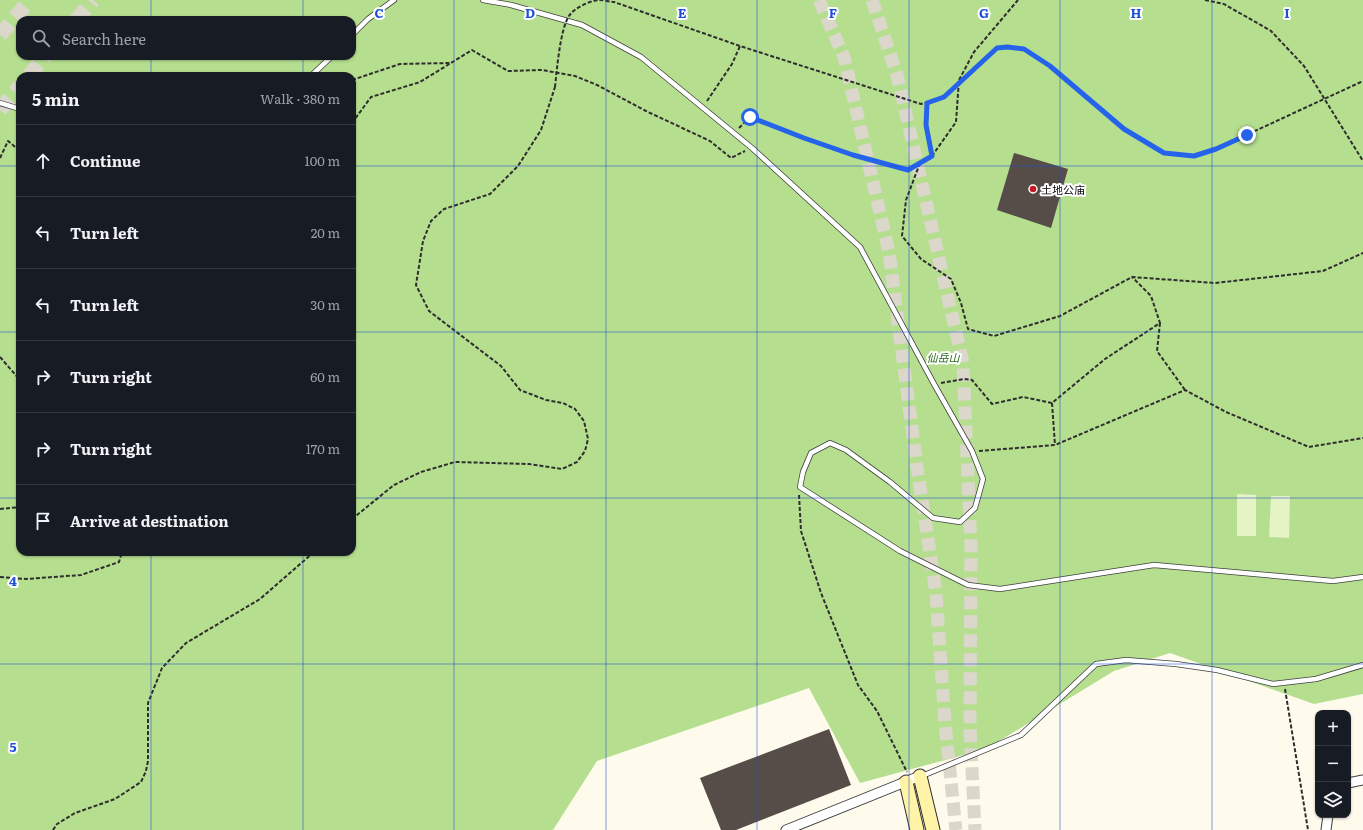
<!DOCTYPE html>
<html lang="en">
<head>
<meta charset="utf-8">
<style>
  :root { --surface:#171b24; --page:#242831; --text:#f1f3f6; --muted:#9ea1a6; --line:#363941 }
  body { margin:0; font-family:Literata,"Noto Sans SC",serif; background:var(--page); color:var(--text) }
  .controls { position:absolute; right:12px; bottom:12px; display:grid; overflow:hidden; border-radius:8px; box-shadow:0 1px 3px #0004 }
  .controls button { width:36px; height:36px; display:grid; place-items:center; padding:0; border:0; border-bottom:1px solid var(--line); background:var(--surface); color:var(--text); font:20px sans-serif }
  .stop { position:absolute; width:12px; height:12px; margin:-9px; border:3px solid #2563eb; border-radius:50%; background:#fff }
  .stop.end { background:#2563eb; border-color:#fff; box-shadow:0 1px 4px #0008 }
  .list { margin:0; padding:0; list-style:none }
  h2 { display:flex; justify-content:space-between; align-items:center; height:52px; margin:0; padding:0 16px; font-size:17px }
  h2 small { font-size:13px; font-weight:400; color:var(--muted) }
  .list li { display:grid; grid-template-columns:26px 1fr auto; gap:12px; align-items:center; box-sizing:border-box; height:72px; padding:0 16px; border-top:1px solid var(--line) }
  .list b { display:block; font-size:15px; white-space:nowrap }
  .list em { font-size:13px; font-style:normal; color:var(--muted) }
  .icon { flex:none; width:22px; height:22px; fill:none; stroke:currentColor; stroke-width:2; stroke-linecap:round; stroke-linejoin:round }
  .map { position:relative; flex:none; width:1363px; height:830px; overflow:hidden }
  .search { position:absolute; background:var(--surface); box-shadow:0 1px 3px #0004; left:16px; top:16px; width:340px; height:44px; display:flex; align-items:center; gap:10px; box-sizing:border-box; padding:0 14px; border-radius:12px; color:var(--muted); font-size:15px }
  .panel { position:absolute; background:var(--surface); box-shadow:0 1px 3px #0004; left:16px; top:72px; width:340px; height:484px; border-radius:12px }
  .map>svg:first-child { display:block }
</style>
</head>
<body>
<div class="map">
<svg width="1363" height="830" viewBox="0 0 1363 830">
  <rect width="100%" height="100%" fill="#fffbec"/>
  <path fill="#b5df8f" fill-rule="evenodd" d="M0,0H1363V694L1314,704L1170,653L1114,671L986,749L860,783L809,688L597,761L553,830H0ZM20,20H352V56H20ZM20,76H352V552H20Z"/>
  <g fill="#e4f4c4">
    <polygon points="1237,494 1256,495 1256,536 1237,536"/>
    <polygon points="1271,496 1290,496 1289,538 1269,537"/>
  </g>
  <g fill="#564d48">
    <polygon points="1014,153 1068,169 1051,228 997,210"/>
    <polygon points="829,729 851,785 736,830 721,830 700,778"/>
  </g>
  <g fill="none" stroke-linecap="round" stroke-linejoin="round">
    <g stroke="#dbd7ca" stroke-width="13" stroke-dasharray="13 6" stroke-linecap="butt">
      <polyline points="819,0 844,57 889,252 917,467 936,593 945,723 956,830"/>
      <polyline points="872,0 897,75 963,363 971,547 970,728 975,830"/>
    </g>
    <g stroke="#dbd7ca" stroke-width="15" stroke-dasharray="15 8" stroke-linecap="butt">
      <polyline points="76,20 93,0"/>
      <polyline points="0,35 30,0"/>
      <polyline points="29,76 45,56"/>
      <polyline points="0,110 20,86"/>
    </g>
    <defs>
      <g id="lane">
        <polyline points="483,0 511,5 582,25 641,57 752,148 860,247 934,384 972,451 983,479 975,508 960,522 933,518 890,482 846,450 830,443 811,453 803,472 800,487 900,551 968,585 1000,589 1154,565 1333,581 1363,577"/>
        <polyline points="352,35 368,19 394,0"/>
        <polyline points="311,76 332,56"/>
        <polyline points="0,103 20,109"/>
        <polyline points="922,776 1021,735 1096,664 1126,660 1176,664 1217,670 1273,684 1316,679 1363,665"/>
      </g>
      <g id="street">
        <polyline points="1348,783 1363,780"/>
        <polyline points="786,830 920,776"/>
        <polyline points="1326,830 1328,815"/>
      </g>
      <g id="secondary">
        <polyline points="920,776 933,830"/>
        <polyline points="906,782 917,830"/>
      </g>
    </defs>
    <use href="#lane" stroke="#3f3f3f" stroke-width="6"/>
    <use href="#street" stroke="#3f3f3f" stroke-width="11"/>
    <use href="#secondary" stroke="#2e2e2e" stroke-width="15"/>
    <g stroke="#2e2e2e" stroke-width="2" stroke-dasharray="4 2" stroke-linecap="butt">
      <polyline points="1205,0 1224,4 1271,31 1304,66 1363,161"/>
      <polyline points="352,80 400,64 450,63"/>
      <polyline points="707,101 732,64 740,46"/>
      <polyline points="927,103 926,125 932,156"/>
      <polyline points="352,123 371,97 420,82 472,50 508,71 542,70 575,76 597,85 646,111 710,141 731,158 745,151"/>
      <polyline points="739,128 750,117 804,139 853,155 908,170 932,156 956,122 959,80 974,52 1018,0"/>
      <polyline points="0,158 8,141 20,151"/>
      <polyline points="920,163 906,200 902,236 921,259 951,279 961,303 968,329 994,336 1060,316 1132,277 1215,283 1323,271 1363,253"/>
      <polyline points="1160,323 1157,351 1185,390"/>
      <polyline points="0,357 20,380"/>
      <polyline points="941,383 964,379 972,380 992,404 1023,397 1052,403 1105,359 1160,323 1151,296 1132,277"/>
      <polyline points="1052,403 1055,445"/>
      <polyline points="979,451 1055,445 1185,390 1226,412 1309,447 1363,438"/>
      <polyline points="799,495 801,531 821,593 858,685 877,711 907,772"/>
      <polyline points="0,509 20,507"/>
      <polyline points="352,519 394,485 421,472 455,462 529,464 562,469 577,462 585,451 588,439 584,421 575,409 563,403 546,400 520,390 501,366 429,311 416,285 423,241 431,221 444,209 490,194 518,166 541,130 555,87"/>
      <polyline points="0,577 26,579 81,575 119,562 122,552"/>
      <polyline points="1285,689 1308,830"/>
      <polyline points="53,830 57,824 75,813 115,799 141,782 146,771 148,761 148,703 162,668 186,643 260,599 314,552"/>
    </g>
    <use href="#lane" stroke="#fff" stroke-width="4.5"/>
    <use href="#street" stroke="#fff" stroke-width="9"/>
    <use href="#secondary" stroke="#fff3a7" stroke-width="13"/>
    <path stroke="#2e2e2e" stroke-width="2" stroke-dasharray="4 2" stroke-linecap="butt" d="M555,87C557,69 560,30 569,16C574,8 589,1 599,0C604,0 610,2 614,2L740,46L921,104L944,97L997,48L1007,47L1025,49L1049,65L1123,129L1165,153L1194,156L1216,149L1363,81"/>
  </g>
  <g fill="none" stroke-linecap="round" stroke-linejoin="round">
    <polyline stroke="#2563eb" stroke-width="5" points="750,117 804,138 853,155 908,170 932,156 926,125 927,103 944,97 997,48 1007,47 1024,49 1050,66 1124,129 1164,153 1194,156 1216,149 1247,135"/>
  </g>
  <path fill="none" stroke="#1d4ed8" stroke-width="1" stroke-opacity="0.55" d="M151,0V20M303,0V20M454,0V830M606,0V830M757,0V830M909,0V830M1060,0V830M1212,0V830M151,56V76M303,56V76M0,166H20M352,166H1363M0,332H20M352,332H1363M0,498H20M352,498H1363M151,552V830M303,552V830M0,664H1363"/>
  <circle fill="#c91724" stroke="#fff" stroke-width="1.5" cx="1033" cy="189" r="4"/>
  <g text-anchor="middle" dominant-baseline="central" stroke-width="4" stroke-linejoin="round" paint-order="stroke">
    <g font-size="11" fill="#0c0c0c" stroke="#fff" text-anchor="start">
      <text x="1041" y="189">土地公庙</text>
    </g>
    <g font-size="11" font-style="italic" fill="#2a6a17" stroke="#fff">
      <text x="943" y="357">仙岳山</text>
    </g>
  </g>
  <g font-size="13" text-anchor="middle" font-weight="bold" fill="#1d4ed8" stroke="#fff" stroke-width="4" stroke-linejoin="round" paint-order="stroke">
    <text x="379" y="18">C</text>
    <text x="530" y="18">D</text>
    <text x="682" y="18">E</text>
    <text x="833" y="18">F</text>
    <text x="984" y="18">G</text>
    <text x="1136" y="18">H</text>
    <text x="1287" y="18">I</text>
    <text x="13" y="586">4</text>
    <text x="13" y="752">5</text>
  </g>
</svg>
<div class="controls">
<button>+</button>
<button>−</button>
<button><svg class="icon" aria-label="layers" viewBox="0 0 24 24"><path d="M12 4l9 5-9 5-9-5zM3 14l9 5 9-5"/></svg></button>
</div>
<div class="stop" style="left:750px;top:117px"></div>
<div class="stop end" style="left:1247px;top:135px"></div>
<div class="search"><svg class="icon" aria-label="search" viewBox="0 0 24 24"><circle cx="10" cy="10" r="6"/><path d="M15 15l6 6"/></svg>Search here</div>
<section class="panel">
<h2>5 min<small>Walk · 380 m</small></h2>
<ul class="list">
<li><svg class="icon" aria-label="ahead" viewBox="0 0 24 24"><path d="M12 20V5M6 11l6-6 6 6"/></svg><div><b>Continue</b></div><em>100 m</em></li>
<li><svg class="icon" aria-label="left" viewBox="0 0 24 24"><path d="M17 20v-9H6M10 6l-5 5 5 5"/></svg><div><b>Turn left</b></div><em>20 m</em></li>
<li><svg class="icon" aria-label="left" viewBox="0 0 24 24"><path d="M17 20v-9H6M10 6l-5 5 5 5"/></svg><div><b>Turn left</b></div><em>30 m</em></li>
<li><svg class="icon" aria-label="right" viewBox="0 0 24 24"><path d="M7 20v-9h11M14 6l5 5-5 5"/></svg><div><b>Turn right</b></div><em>60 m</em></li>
<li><svg class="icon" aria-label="right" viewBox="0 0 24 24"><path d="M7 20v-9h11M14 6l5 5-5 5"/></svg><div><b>Turn right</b></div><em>170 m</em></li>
<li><svg class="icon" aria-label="arrive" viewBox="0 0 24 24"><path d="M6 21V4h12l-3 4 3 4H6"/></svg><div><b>Arrive at destination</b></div></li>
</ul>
</section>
</div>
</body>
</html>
